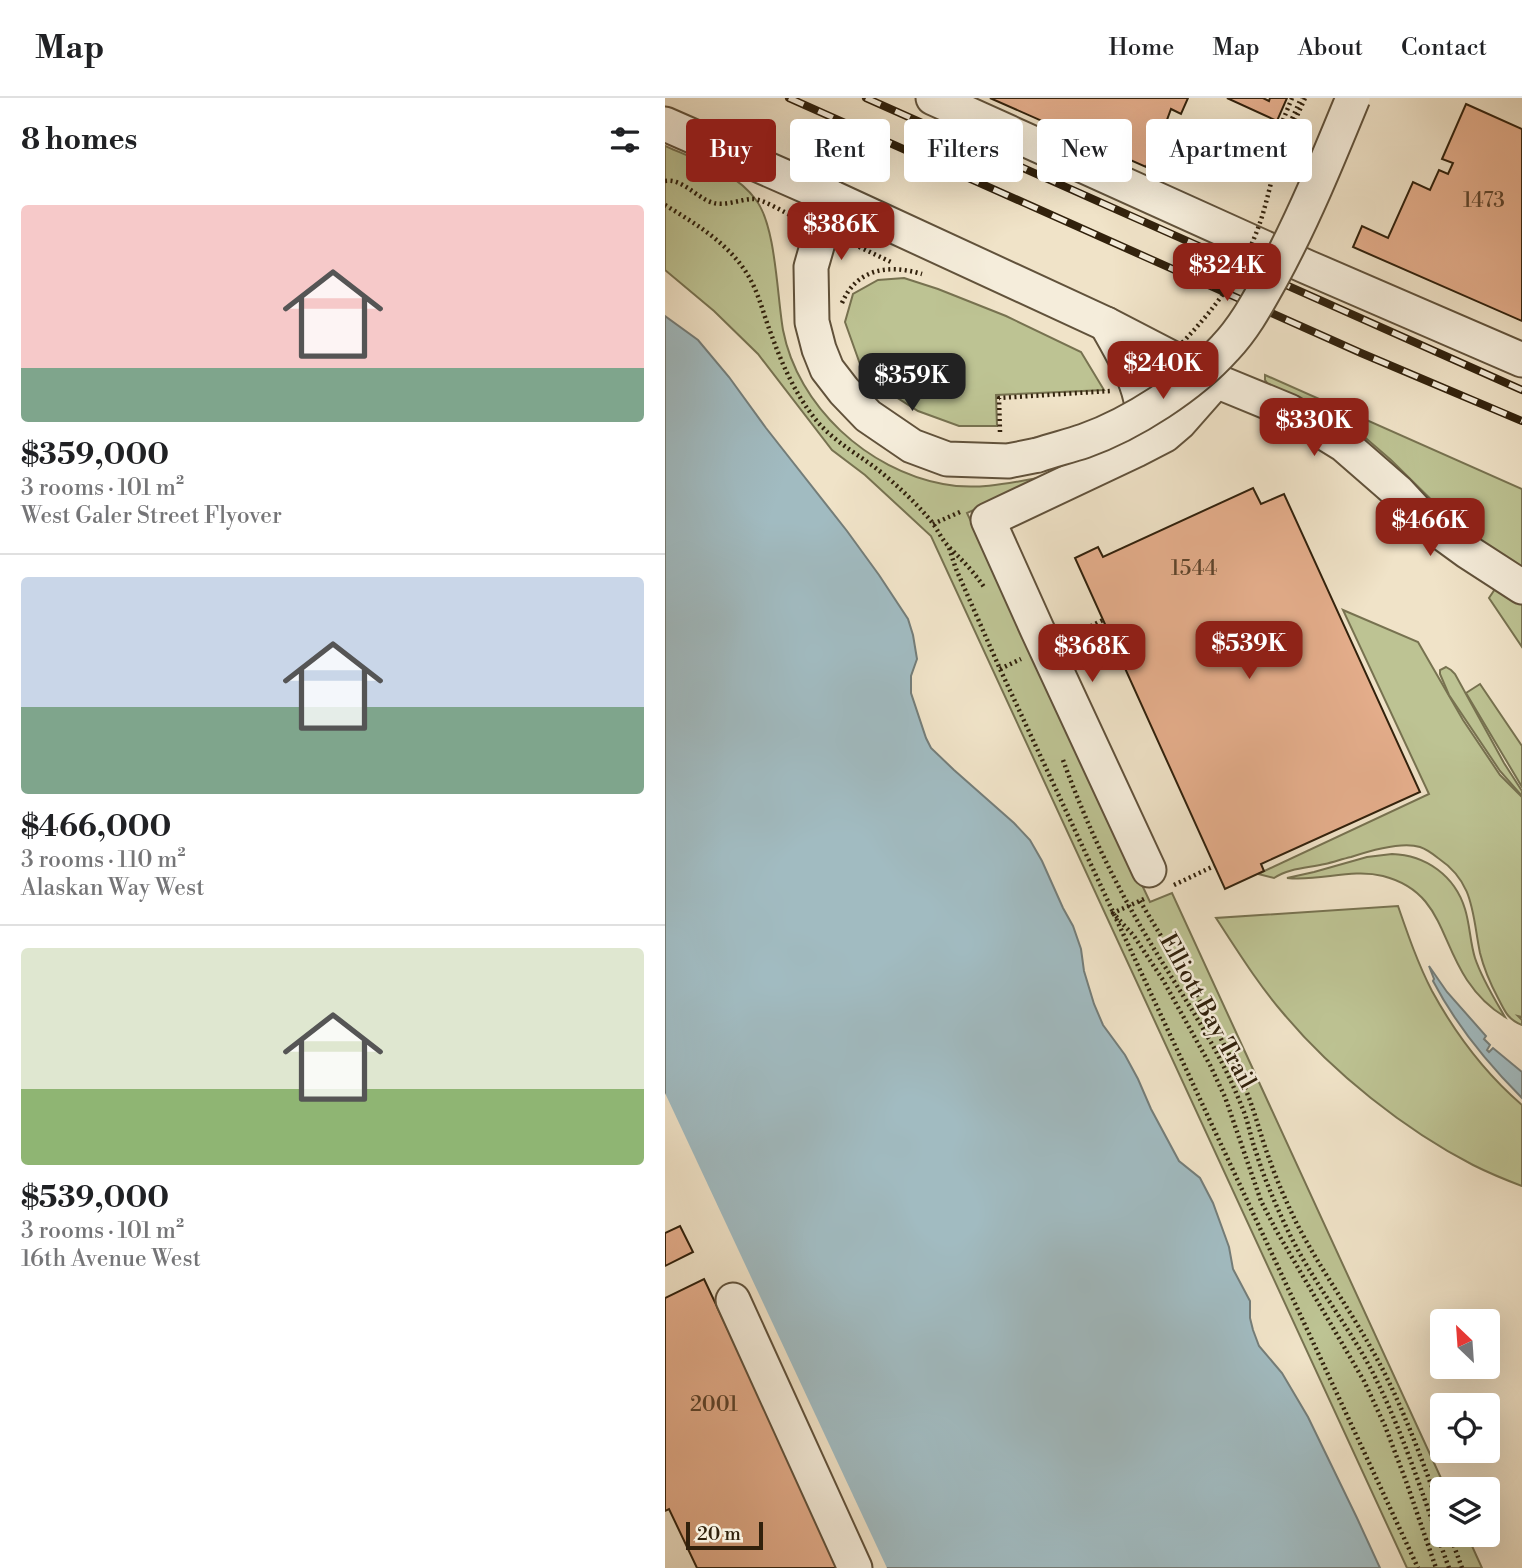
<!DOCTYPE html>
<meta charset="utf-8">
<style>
:root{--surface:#fff;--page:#f6f6f6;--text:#202124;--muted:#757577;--line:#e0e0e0;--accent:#8f2418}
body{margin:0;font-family:"Libre Bodoni",serif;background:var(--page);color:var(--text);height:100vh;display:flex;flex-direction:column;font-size:26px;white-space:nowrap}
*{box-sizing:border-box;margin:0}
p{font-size:23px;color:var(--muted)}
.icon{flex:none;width:38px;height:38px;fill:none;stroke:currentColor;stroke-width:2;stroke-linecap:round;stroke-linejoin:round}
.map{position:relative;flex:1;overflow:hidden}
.side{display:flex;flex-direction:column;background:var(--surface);width:665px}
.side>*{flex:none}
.top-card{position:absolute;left:21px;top:21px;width:665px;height:63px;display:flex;gap:14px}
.needle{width:46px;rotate:335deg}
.tools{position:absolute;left:765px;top:1211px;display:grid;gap:14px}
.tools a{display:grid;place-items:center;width:70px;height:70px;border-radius:7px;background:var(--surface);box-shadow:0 7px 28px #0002;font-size:35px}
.scale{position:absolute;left:21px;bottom:18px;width:77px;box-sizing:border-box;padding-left:7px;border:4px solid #31210c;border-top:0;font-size:19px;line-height:24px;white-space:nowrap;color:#31210c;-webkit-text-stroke:5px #f5eddb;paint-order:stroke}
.price{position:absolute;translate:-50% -60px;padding:0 16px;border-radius:14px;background:var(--accent);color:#fff;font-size:23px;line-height:46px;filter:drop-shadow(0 2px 4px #0008)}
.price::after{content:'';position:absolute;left:50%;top:42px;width:21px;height:16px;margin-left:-10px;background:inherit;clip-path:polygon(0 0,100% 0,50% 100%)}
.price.selected{background:#222;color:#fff}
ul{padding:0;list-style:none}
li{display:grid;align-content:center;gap:14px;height:371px;padding:0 21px}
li+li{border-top:2px solid var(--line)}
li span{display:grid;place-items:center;height:217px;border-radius:7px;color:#555}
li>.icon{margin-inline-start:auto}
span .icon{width:126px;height:126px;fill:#fffc;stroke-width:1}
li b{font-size:30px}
h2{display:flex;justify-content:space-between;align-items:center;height:84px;padding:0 21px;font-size:30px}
.pill{padding:0 24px;border-radius:7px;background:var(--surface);box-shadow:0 7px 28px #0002;font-size:24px;line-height:63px}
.pill.selected{background:var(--accent);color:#fff}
header{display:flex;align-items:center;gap:42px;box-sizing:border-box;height:98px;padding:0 35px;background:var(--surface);border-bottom:2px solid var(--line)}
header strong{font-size:33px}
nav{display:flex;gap:38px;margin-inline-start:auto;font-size:24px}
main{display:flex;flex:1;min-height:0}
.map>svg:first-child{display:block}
.green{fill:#bdc393;stroke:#777250;stroke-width:2}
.water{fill:#a1bbc1;stroke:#747d79;stroke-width:2}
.pier{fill:#f0e3c8}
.building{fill:#e5ae8c;stroke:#31210c;stroke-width:2}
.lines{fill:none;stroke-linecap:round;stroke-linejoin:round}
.minor-casing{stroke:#61523b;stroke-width:37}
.path{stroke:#31210c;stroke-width:4.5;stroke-dasharray:2 3.5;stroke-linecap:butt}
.minor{stroke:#f5eddb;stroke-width:33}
.rail-casing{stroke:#31210c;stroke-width:8}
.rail{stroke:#f5eddb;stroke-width:5;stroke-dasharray:16;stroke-linecap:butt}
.minor-bridge-casing{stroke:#61523b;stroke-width:37;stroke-linecap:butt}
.path-bridge{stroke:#31210c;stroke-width:4.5;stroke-dasharray:2 3.5;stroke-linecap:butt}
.minor-bridge{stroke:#f5eddb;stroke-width:33}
.labels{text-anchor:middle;stroke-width:5;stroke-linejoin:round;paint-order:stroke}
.number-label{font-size:21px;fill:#5e442c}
.street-label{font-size:24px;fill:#31210c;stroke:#f5eddb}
</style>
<header>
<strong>Map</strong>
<nav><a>Home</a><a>Map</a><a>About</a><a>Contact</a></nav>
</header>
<main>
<section class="side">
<h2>8 homes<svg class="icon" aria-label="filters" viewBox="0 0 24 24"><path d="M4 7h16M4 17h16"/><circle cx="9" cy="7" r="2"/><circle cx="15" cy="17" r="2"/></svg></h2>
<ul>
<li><span style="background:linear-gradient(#f6c9c9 75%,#7fa58c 0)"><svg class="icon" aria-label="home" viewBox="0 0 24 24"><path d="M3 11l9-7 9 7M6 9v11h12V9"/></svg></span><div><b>$359,000</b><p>3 rooms · 101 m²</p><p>West Galer Street Flyover</p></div></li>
<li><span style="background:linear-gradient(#c9d6e8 60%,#7fa58c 0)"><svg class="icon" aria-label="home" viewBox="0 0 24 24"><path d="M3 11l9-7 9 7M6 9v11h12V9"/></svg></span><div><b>$466,000</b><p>3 rooms · 110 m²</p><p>Alaskan Way West</p></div></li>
<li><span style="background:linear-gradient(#dfe7d0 65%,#8fb573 0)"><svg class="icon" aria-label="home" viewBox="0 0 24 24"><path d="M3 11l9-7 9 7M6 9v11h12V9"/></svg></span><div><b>$539,000</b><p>3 rooms · 101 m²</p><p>16th Avenue West</p></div></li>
</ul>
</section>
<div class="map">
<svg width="857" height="1470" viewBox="0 0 857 1470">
<rect width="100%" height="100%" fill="#f0e3c8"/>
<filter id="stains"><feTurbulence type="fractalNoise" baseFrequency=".00286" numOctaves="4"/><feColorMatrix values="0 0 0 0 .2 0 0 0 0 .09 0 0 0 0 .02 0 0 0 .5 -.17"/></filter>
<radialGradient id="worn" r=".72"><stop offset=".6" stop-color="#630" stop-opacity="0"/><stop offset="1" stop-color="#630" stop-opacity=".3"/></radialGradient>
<g class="green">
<path d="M0 48C31 62 70 73 91 102 111 128 112 198 118 232 133 309 203 372 278 386 313 393 350 384 384 378L302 415 485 804 507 795 781 1391H777V1437H802L817 1470H742L266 438 200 377 167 352 93 256 49 213 0 172Z"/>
<polygon points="239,180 273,191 341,218 416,254 439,292 331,297 332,328 294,328 253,313 220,292 195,266 180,224 188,196 213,182"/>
<polygon points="600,277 857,391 857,475 794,429 726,362 696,336 649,307 603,286 600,282"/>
<polygon points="830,491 857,505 857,549 824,500"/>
<path d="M678 512 753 544 798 622 835 677 857 699V919L853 918 857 922V927C842 921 840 913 833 900 825 885 819 871 815 855 807 816 810 785 773 760 768 756 761 751 755 749 736 743 704 753 686 759 677 761 669 764 660 766 643 770 624 770 609 780L593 776 764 696Z"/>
<polygon points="781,569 786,572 790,576 839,665 857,693 857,698 835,673 784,597 775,576 775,572"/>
<polygon points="815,586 857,648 857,689 801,595"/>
<path d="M727 756C761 757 790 778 800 811 805 827 805 844 810 860 817 881 829 900 840 919 825 910 812 897 802 882 774 840 776 793 718 778 686 770 654 784 622 780L649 774 702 759Z"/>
<path d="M733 808C743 837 753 866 767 893 790 935 821 976 857 1007V1088C841 1082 824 1075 808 1067 740 1032 667 974 618 915 593 886 572 852 551 820Z"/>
</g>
<g class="water">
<polygon points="0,218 33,242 64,279 101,330 182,433 214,477 243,521 248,537 252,561 246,578 246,595 261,640 266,650 289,672 349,725 365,742 377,763 398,810 408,828 416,851 419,873 429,906 438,927 460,957 473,981 486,1011 514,1063 535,1080 548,1105 564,1149 568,1171 585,1203 585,1220 588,1232 594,1248 617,1275 643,1319 692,1420 715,1470 0,1470"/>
<path d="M764 868 782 894 821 938 819 941 825 947 822 952 824 954 828 950 857 974V1000C821 964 791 927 768 883L769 881Z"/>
</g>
<polygon class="pier" points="0,995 222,1470 0,1470"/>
<g class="building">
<polygon points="325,0 523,0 516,16 506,11 495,41 503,45 498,56 488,52 481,69"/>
<polygon points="562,0 598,0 604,3 605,0 622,0 612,23"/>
<polygon points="801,6 857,31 857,223 688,149 697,128 723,140 748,84 765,92 774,72 783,76 788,65 777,61"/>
<polygon points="588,390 596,406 619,396 755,694 596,766 599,773 560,791 410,460 433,449 438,459"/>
<polygon points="15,1128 28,1154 0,1168 0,1135"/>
<polygon points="39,1181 175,1470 32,1470 4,1411 0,1413 0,1200"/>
</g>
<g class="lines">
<g class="minor-casing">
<g id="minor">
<polyline points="268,0 642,169 857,262"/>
<polyline points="0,26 166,99 441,226 551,283 624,313 679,347 733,394 759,422 803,454 857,489"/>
<polyline points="166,99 146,169 147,224 154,251 162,271 179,293 203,318 247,348 282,361 343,363 373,357"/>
<path d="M441 226C459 258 487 301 475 340"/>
<polyline points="484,772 372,531 323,422 471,352 500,337 514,325 551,283"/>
<polyline points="68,1202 190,1470"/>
</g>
</g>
<g class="path">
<polyline points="627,0 614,32 624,36 640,0"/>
<path d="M0 83C18 80 32 101 49 105 60 108 74 102 86 101 97 100 120 115 131 120"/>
<path d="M0 107C31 126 65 146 84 179 94 196 98 215 105 233 116 264 130 296 151 322 170 345 195 357 217 375 235 390 251 405 266 423 273 432 277 442 284 449 297 462 309 474 319 489"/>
<polyline points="184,144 228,165"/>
<path d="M177 205C192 170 224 166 257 176"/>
<polyline points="335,334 334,300 445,293"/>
<polyline points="268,426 295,414"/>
<polyline points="284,450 291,471 335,571 753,1470"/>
<polyline points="406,538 438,522"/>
<polyline points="335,571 356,561"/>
<path d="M398 662C419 720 445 776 476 829 502 874 531 915 555 961 564 978 572 996 579 1014 584 1027 586 1041 591 1054 600 1083 612 1110 625 1137 649 1185 682 1226 707 1273 739 1336 760 1404 784 1470"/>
<polyline points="509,787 549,768"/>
<polyline points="479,801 448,815 469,838 498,882 545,967 560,999 596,1103 611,1132 699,1283 720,1328 741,1383 771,1470"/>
<path d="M475 803C510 862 548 920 577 983 589 1009 595 1037 605 1063 612 1083 621 1103 630 1122 652 1166 682 1207 706 1250 736 1302 756 1360 777 1416"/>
<polyline points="785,1437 797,1470"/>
</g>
<use href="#minor" class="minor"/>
<g class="rail-casing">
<g id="rail">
<polyline points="124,0 696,255 857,323"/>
<polyline points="201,0 857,292"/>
</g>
</g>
<use href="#rail" class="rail"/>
<g class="minor-bridge-casing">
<path id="minor-bridge" d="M373 357C388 352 404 348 419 343 467 326 526 288 560 250 580 229 593 204 607 179 638 122 663 61 688 0"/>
</g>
<path class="path-bridge" d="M498 264C536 227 570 188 590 138 603 107 607 72 619 40 624 26 631 13 636 0"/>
<use href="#minor-bridge" class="minor-bridge"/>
</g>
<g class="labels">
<g class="number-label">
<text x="819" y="109">1473</text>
<text x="529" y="477">1544</text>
<text x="49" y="1313">2001</text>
</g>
<g class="street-label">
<text transform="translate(543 913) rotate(61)" y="8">Elliott Bay Trail</text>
</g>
</g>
<rect width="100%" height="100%" filter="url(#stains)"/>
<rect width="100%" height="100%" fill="url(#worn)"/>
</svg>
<div class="tools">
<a><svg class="needle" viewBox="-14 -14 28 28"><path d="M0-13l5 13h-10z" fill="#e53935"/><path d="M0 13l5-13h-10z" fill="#757577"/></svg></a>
<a><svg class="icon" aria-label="locate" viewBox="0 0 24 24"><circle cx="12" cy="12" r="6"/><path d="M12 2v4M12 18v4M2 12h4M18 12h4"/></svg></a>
<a><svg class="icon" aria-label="layers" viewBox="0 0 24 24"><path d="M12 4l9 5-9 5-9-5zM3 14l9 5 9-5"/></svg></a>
</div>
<div class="scale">20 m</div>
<b class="price" style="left:176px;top:164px">$386K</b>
<b class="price" style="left:562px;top:205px">$324K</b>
<b class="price" style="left:498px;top:303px">$240K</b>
<b class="price selected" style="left:247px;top:315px">$359K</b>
<b class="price" style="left:649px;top:360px">$330K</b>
<b class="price" style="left:765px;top:460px">$466K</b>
<b class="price" style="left:584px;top:583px">$539K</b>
<b class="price" style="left:427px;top:586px">$368K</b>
<div class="top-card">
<a class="pill selected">Buy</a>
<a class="pill">Rent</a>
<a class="pill">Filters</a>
<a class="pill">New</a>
<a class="pill">Apartment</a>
</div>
</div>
</main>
